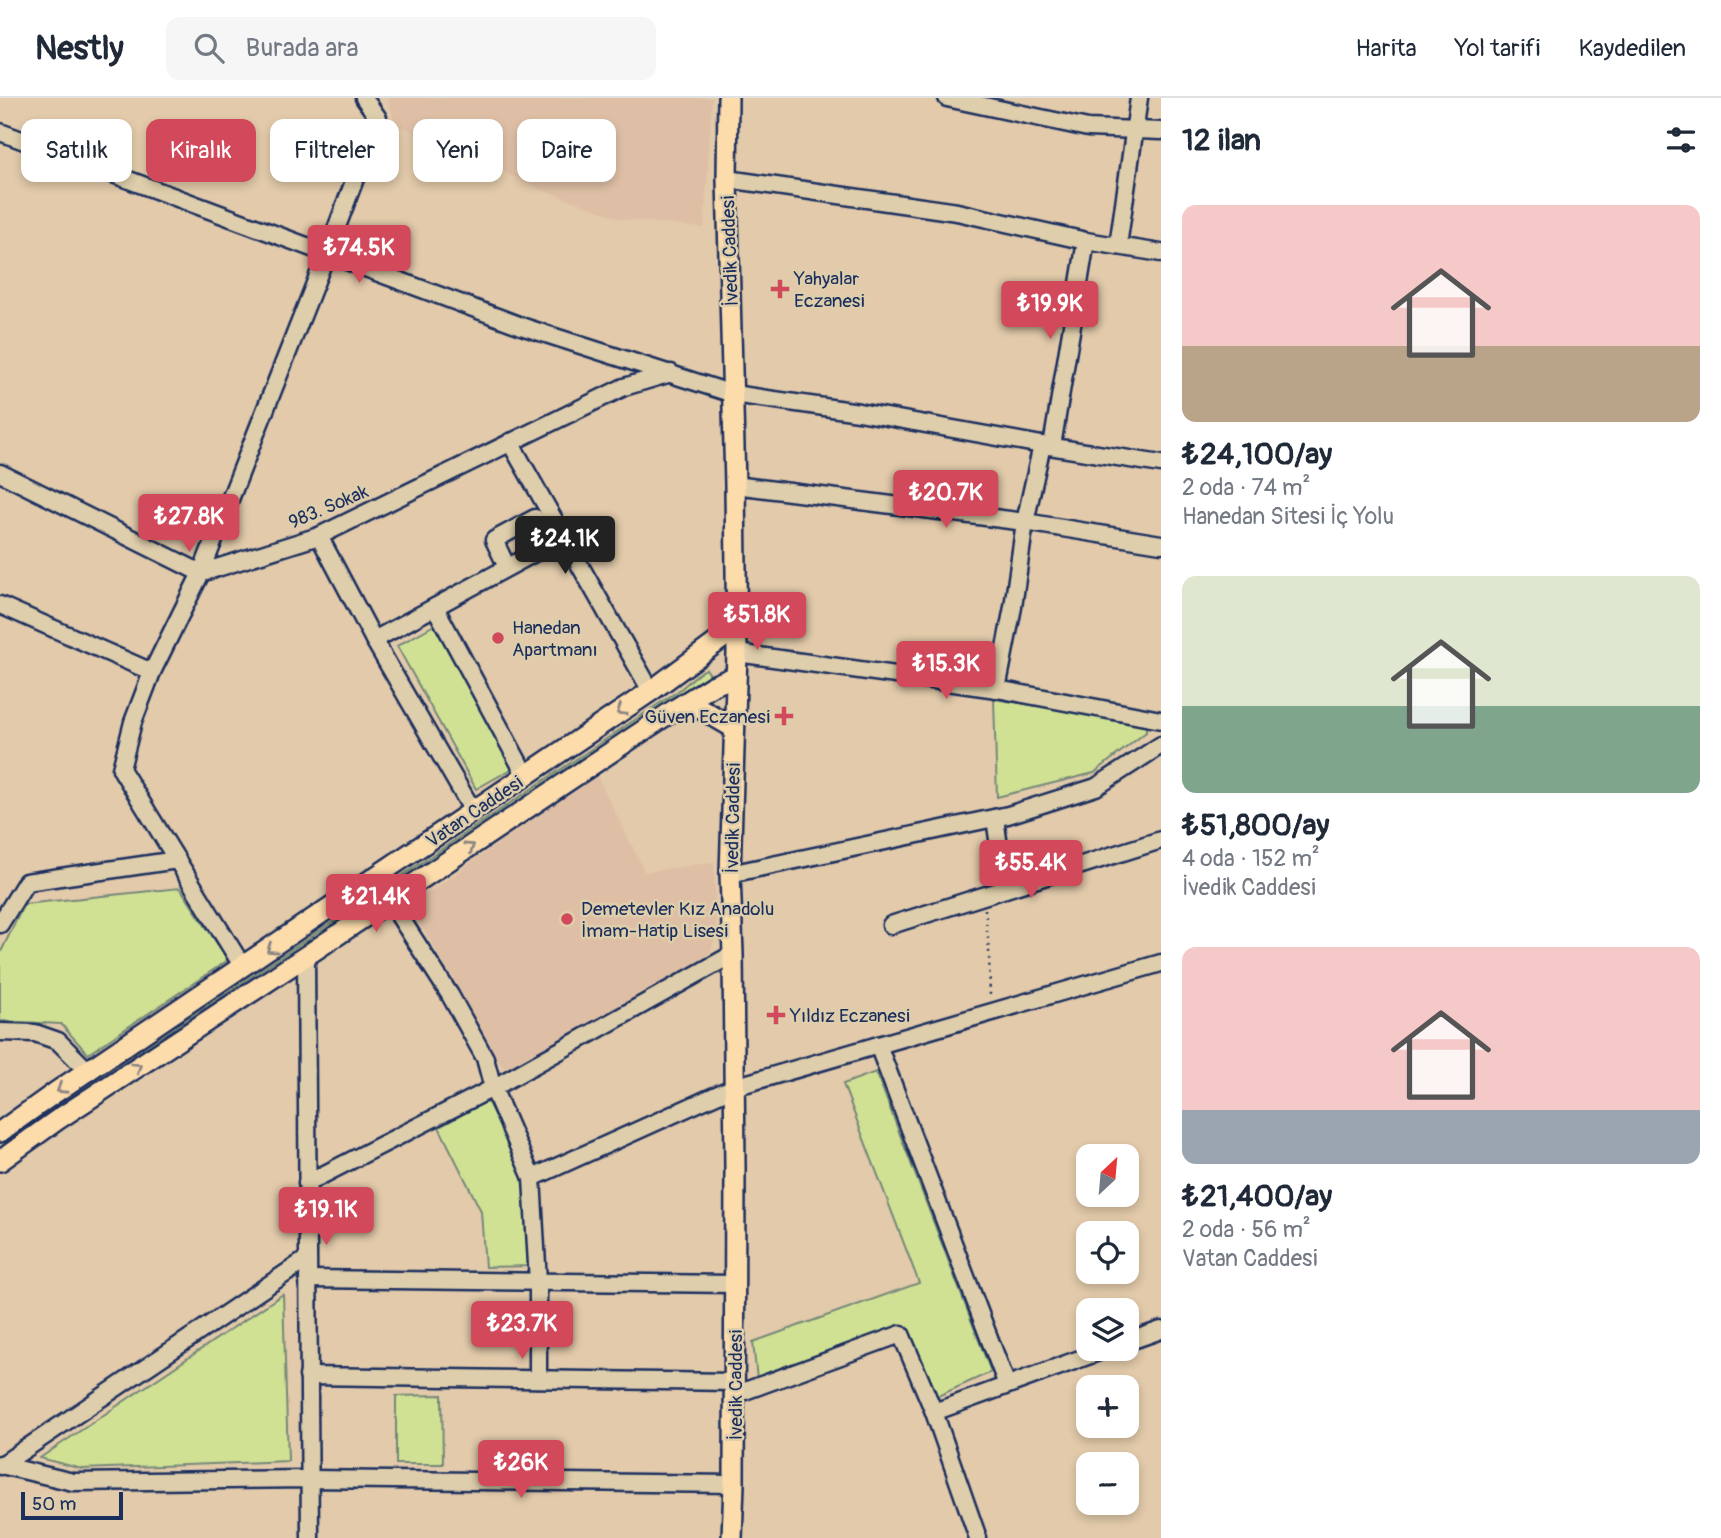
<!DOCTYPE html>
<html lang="tr">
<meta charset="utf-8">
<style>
:root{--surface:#fff;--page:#f6f6f7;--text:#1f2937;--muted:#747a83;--line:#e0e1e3;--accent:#d1495b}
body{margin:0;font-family:Pangolin,sans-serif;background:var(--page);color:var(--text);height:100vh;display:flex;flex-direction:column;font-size:26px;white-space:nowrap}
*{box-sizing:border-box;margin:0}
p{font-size:23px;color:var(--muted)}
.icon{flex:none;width:38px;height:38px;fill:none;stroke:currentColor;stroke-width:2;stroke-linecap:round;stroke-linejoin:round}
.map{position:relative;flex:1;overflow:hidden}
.drawer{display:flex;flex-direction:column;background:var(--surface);width:560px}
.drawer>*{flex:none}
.banner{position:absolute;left:21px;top:21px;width:665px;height:63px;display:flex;gap:14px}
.needle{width:46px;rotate:26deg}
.controls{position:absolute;left:1076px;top:1046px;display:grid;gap:14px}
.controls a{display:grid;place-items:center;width:63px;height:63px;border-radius:14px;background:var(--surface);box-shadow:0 4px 10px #0003;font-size:35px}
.scale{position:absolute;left:21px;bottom:18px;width:102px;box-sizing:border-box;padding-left:7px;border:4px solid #1b2f5e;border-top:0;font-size:19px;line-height:24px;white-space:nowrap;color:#1b2f5e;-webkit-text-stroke:5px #dfceab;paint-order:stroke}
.price{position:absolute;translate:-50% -60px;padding:0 16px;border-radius:7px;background:var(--accent);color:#fff;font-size:23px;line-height:46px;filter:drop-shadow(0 2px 4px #0008)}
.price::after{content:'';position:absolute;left:50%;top:42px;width:21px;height:16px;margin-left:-10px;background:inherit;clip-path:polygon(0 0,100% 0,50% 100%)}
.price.selected{background:#222;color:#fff}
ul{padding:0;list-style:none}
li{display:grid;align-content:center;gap:14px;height:371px;padding:0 21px}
li span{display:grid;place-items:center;height:217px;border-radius:14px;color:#555}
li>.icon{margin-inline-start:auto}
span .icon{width:126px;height:126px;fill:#fffc;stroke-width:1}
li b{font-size:30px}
h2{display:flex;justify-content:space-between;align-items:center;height:84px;padding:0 21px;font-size:30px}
.tag{padding:0 24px;border-radius:14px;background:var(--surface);box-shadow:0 4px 10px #0003;font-size:24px;line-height:63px}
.tag.selected{background:var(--accent);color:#fff}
header{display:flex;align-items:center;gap:42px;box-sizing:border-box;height:98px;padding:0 35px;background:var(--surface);border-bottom:2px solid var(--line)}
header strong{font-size:33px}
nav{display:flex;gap:38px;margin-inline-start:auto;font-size:24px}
.search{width:490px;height:63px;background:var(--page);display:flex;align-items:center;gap:18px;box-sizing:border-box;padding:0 24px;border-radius:14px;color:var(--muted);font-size:26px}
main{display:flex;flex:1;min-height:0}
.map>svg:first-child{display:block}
.built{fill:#debfa5}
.green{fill:#d1e194;stroke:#768879;stroke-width:2}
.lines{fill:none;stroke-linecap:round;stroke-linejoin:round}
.minor-casing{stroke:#1b2f5e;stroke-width:21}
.major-casing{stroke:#1b2f5e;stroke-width:24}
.path{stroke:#1b2f5e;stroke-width:2.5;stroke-dasharray:2 5;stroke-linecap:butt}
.minor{stroke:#dfceab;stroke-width:16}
.major{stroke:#fddcac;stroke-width:19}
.oneway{stroke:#8c8685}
.poi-dot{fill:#d1495b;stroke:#dfceab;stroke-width:2.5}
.labels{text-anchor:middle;stroke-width:5;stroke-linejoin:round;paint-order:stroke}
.street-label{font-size:19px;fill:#1b2f5e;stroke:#dfceab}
.poi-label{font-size:19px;fill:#1b2f5e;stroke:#dfceab;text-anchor:start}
</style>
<header>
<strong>Nestly</strong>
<div class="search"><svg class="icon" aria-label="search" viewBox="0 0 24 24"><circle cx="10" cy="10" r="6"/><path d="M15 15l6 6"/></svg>Burada ara</div>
<nav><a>Harita</a><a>Yol tarifi</a><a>Kaydedilen</a></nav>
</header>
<main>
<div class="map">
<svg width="1161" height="1440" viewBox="0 0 1161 1440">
<rect width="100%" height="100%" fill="#e2caaa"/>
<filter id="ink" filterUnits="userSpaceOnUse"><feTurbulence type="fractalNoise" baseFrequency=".0143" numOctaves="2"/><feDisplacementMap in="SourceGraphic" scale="14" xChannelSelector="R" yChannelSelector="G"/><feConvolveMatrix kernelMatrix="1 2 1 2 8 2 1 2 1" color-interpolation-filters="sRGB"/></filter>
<g filter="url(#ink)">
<g class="built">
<polygon points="388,0 712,0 704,130 622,121 543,92 395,26"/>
<polygon points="596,676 645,774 714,764 716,835 710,856 505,973 410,808"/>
</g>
<g class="green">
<polygon points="436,526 515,669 476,691 397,548"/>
<path d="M706 571 709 575 707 581 0 1054V1050L83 991 678 593C686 587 697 575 706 571Z"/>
<polygon points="994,601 1146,625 1146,634 1094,675 997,699"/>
<polygon points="180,790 228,862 88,956 61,926 0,923 0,856 24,806"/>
<polygon points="876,974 991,1274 936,1299 902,1228 757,1281 753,1244 919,1185 843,986"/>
<polygon points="487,1003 522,1072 528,1095 530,1168 485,1169 481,1113 439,1029"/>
<polygon points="283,1196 288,1363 82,1371 40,1360"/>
<polygon points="442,1297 443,1366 396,1366 396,1298"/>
</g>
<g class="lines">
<g class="minor-casing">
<g id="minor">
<polyline points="947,0 1088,30 1161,33"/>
<polyline points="0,34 524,229 733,296 859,314 1042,347 1161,366"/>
<polyline points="727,81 957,114 1086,143 1161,155"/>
<polyline points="1118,148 1139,0"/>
<polyline points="510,344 651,593"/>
<polyline points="1052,348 1086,143"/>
<polyline points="0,375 201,475 319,438 624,289 671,275"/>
<polyline points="735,387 1025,424 1161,446"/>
<polyline points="319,438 374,542 473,713"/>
<polyline points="0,507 152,574"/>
<polyline points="435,509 526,678"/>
<polyline points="374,542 551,446 535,420 494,442 507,469"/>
<polyline points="737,555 997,591 1161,622"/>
<polyline points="997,591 1013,509 1025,424 1042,347"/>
<polyline points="995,720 1005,791"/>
<polyline points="730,776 1008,717 1096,689 1161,647"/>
<polyline points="389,802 450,897 485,960 493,990 532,1080 538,1184 538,1281"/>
<polyline points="0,826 26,784 177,762"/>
<polyline points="891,827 1161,742"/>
<polyline points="306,858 310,1440"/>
<polyline points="243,869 121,671 133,624 152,574 201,475 327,155 378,20 364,0"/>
<polyline points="0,934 35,935 58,943 89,974"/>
<polyline points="878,947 1007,1287"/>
<polyline points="532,1080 734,989 1161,865"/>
<polyline points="307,1085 493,990 733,856"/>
<polyline points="308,1181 735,1186"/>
<polyline points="1127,1244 1161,1232"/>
<polyline points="308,1278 734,1284"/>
<polyline points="734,1297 901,1236 934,1314 978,1440"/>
<polyline points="934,1314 1107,1251"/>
<polyline points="0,1366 1,1367 73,1384 309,1381 734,1386"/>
<polyline points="0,1368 307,1161"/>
</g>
</g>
<g class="major-casing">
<g id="major">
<polyline points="728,0 727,81 735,387 737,555 730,776 733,856 735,1069 734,1386 732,1440"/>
<polyline points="685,605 703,612 734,630"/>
<polyline points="0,1034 56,994 651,593 736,530"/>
<polyline points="0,1063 57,1022 306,858 677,610 712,588 736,578"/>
</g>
</g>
<polyline class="path" points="985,811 989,853 990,899"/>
<use href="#minor" class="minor"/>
<use href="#major" class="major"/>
</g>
<defs><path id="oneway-chevron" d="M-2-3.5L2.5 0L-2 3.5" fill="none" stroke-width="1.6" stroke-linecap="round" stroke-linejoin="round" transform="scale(1.75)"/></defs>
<g class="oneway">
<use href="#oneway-chevron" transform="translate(621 613) rotate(146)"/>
<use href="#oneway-chevron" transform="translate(470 749) rotate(-34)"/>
<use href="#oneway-chevron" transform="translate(271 851) rotate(146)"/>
<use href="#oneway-chevron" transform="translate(137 969) rotate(-34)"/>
<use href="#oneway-chevron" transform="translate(61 991) rotate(147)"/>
</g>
</g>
<g class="poi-dot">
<path d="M776.5 180.5h7v7h7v7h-7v7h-7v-7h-7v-7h7z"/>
<circle cx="498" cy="540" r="7"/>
<path d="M780.5 607.5h7v7h7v7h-7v7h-7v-7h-7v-7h7z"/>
<circle cx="567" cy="821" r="7"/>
<path d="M772.5 906.5h7v7h7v7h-7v7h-7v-7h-7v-7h7z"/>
</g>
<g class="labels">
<g class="street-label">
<text transform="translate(729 153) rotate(-92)" y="7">İvedik Caddesi</text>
<text transform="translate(328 408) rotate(-23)" y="7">983. Sokak</text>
<text transform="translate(474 713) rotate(-34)" y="7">Vatan Caddesi</text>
<text transform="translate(732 720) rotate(-89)" y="7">İvedik Caddesi</text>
<text transform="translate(735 1287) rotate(-90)" y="7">İvedik Caddesi</text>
</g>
<g class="poi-label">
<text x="794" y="187">Yahyalar<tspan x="794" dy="22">Eczanesi</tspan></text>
<text x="512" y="536">Hanedan<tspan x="512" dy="22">Apartmanı</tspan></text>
<text x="770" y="625" text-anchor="end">Güven Eczanesi</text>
<text x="581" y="817">Demetevler Kız Anadolu<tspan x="581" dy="22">İmam-Hatip Lisesi</tspan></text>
<text x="790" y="924">Yıldız Eczanesi</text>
</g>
</g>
</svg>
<div class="controls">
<a><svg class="needle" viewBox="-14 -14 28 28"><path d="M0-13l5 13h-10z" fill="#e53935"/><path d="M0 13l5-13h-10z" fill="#747a83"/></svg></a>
<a><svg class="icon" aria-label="locate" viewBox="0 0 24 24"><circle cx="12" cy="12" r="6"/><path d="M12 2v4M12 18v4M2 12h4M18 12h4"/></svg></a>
<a><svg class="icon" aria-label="layers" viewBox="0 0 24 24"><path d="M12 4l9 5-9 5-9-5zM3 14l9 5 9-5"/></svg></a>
<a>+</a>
<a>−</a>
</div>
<div class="scale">50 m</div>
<b class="price" style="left:359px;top:187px">₺74.5K</b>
<b class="price" style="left:1050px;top:243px">₺19.9K</b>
<b class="price" style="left:946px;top:432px">₺20.7K</b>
<b class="price" style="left:189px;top:456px">₺27.8K</b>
<b class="price selected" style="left:565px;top:478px">₺24.1K</b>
<b class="price" style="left:757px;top:554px">₺51.8K</b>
<b class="price" style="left:946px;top:603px">₺15.3K</b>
<b class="price" style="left:1031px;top:802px">₺55.4K</b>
<b class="price" style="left:376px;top:836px">₺21.4K</b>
<b class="price" style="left:326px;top:1149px">₺19.1K</b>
<b class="price" style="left:522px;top:1263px">₺23.7K</b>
<b class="price" style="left:521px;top:1402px">₺26K</b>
<div class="banner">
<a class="tag">Satılık</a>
<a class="tag selected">Kiralık</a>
<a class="tag">Filtreler</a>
<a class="tag">Yeni</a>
<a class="tag">Daire</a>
</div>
</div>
<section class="drawer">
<h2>12 ilan<svg class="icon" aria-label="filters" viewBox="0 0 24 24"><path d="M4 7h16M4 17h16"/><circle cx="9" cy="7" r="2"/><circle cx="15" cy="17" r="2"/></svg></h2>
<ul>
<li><span style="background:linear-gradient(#f6c9c9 65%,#b9a48a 0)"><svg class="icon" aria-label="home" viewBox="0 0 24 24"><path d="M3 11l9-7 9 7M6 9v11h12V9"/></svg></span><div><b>₺24,100/ay</b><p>2 oda · 74 m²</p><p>Hanedan Sitesi İç Yolu</p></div></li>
<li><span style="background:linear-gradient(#dfe7d0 60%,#7fa58c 0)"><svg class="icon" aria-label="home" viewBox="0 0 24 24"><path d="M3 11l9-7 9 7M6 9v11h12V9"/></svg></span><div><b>₺51,800/ay</b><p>4 oda · 152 m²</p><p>İvedik Caddesi</p></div></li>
<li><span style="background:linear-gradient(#f6c9c9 75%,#9aa5b1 0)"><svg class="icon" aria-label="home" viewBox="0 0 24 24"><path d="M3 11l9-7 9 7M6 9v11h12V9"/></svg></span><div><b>₺21,400/ay</b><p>2 oda · 56 m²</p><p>Vatan Caddesi</p></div></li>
</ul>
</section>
</main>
